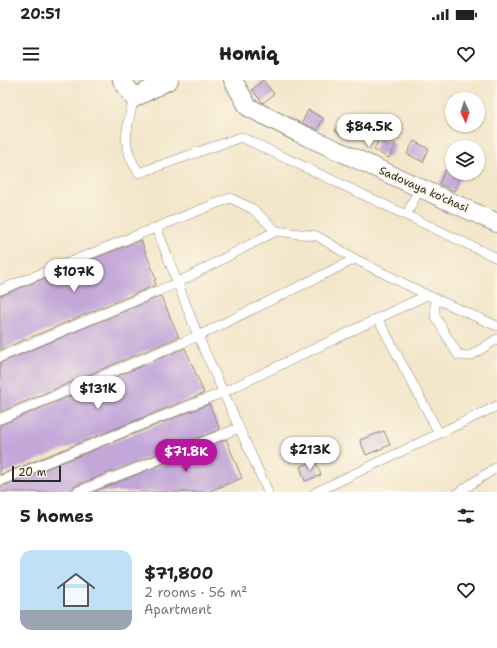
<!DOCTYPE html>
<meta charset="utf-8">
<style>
:root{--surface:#fff;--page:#f2f2f2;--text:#222;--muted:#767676;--accent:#b5179e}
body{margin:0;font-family:"Shantell Sans",sans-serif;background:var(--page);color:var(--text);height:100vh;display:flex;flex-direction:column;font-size:15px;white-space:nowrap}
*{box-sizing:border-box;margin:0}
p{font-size:13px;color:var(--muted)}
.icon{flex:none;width:22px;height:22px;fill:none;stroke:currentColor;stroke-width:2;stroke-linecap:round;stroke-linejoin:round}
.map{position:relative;height:412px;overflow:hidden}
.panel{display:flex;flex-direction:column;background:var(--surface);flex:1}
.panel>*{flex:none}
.needle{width:26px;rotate:176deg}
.tools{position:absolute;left:445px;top:12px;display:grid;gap:8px}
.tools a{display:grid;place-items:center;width:40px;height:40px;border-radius:50%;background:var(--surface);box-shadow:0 1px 3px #0004;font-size:20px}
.scale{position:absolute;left:12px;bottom:10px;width:49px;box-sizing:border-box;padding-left:4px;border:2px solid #2b2b2b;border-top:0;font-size:11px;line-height:14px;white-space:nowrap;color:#2b2b2b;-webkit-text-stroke:3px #fcf5e5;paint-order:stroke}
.price{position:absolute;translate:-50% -34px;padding:0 9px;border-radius:14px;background:#fff;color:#222;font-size:13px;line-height:26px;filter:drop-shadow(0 1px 2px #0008)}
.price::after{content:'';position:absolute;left:50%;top:24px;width:12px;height:9px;margin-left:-6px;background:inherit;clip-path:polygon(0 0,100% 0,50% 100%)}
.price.current{background:var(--accent);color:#fff}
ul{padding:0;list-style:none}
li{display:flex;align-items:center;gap:12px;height:100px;padding:0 20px}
li span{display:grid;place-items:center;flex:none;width:112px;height:80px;border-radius:12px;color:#555}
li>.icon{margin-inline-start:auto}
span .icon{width:48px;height:48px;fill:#fffc;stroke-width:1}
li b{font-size:17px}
h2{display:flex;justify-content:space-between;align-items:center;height:48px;padding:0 20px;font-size:17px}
.status{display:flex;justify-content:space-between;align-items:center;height:28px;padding:0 20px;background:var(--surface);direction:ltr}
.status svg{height:11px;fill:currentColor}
header{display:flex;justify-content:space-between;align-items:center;height:52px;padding:0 20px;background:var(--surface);font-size:18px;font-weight:800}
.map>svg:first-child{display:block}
.building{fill:#c3a7d9}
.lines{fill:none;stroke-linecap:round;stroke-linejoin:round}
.service-casing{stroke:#8f887a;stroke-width:10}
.minor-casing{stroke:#8f887a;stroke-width:20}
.service{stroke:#fff;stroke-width:9}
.minor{stroke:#fff;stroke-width:18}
.labels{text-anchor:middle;stroke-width:3;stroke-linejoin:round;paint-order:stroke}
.street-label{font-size:11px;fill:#2b2b2b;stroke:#fcf5e5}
</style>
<div class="status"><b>20:51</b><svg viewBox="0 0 49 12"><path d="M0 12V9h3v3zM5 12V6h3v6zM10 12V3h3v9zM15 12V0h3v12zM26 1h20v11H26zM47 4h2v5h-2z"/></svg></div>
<header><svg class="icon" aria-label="menu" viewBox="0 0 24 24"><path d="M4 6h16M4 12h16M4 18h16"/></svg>Homiq<svg class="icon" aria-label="heart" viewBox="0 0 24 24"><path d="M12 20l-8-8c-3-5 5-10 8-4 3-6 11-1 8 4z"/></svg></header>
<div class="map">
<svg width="497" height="412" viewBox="0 0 497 412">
<rect width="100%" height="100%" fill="#fcf5e5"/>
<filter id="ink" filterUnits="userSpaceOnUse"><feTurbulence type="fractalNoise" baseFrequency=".025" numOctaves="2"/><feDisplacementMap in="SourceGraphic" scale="8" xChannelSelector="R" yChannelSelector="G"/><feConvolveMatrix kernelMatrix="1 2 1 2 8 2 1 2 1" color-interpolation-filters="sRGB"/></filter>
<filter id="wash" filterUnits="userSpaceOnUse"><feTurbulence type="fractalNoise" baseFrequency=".012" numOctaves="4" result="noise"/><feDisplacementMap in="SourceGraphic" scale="16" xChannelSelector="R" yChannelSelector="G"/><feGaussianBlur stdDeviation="0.9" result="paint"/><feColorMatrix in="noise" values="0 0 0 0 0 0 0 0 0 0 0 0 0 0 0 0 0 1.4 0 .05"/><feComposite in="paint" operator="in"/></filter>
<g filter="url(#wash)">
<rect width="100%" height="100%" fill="#f3e6ca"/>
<g id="blocks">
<g class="building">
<polygon points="263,0 274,14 263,23 252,10"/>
<polygon points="308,30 323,38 318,50 302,43"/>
<polygon points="341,38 357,46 350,59 335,51"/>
<polygon points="380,57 396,65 389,78 374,70"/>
<polygon points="414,61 429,69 423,82 407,74"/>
<polygon points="445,90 461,98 454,111 439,104"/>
<polygon points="141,160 156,199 154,200 156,205 0,270 0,216"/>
<polygon points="161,216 179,257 0,332 0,283"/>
<polygon points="185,268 204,313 0,395 0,345"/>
<polygon points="209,324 220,349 75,406 71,412 0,412 0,407"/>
<polygon points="384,351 390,365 366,375 360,360"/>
<polygon points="226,359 242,398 215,409 208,412 93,412"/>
<polygon points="315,380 321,395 305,401 300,387"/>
</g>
</g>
</g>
<g filter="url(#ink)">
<use href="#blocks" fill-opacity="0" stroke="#8f887a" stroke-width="1"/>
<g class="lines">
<g class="service-casing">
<g id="service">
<path d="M134 18C127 49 119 64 139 93L241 57 497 178"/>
<polyline points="407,134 420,107"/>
<polyline points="157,149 198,256 268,412"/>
<polyline points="0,210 230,118 253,129 276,151 317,156 355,179 427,215 497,246"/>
<polyline points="435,219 435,236 458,275 470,276 497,259"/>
<polyline points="378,239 439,353"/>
<polyline points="0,277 177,203 276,151"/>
<polyline points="0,339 198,256 355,179"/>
<polyline points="0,401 224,312 427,215"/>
<polyline points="77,412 239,348"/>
<polyline points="316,412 497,326"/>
<polyline points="459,412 497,387"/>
</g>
</g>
<g class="minor-casing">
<g id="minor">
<polyline points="122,0 134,18 169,0"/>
<polyline points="233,0 248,27 297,52 497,143"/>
</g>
</g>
<use href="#service" class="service"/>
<use href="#minor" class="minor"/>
</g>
</g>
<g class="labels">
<g class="street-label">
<text transform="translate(424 109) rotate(24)" y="4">Sadovaya ko'chasi</text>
</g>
</g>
</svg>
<div class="tools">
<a><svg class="needle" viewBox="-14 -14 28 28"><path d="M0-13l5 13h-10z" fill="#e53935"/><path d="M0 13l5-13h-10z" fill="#767676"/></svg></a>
<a><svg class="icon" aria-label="layers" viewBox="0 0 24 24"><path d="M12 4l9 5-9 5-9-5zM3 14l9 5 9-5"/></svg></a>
</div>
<div class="scale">20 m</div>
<b class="price" style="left:369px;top:68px">$84.5K</b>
<b class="price" style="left:74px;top:213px">$107K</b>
<b class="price" style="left:98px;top:330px">$131K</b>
<b class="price" style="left:310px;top:391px">$213K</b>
<b class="price current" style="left:186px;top:393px">$71.8K</b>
</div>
<section class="panel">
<h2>5 homes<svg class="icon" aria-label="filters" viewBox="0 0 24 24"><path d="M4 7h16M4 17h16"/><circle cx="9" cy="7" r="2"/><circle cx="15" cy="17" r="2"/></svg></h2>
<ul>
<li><span style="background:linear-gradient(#bfe0f5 75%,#9aa5b1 0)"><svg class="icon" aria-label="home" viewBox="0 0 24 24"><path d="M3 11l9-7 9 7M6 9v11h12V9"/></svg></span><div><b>$71,800</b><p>2 rooms · 56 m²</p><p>Apartment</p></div><svg class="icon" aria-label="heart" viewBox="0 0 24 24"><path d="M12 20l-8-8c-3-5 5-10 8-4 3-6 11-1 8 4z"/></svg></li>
</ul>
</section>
